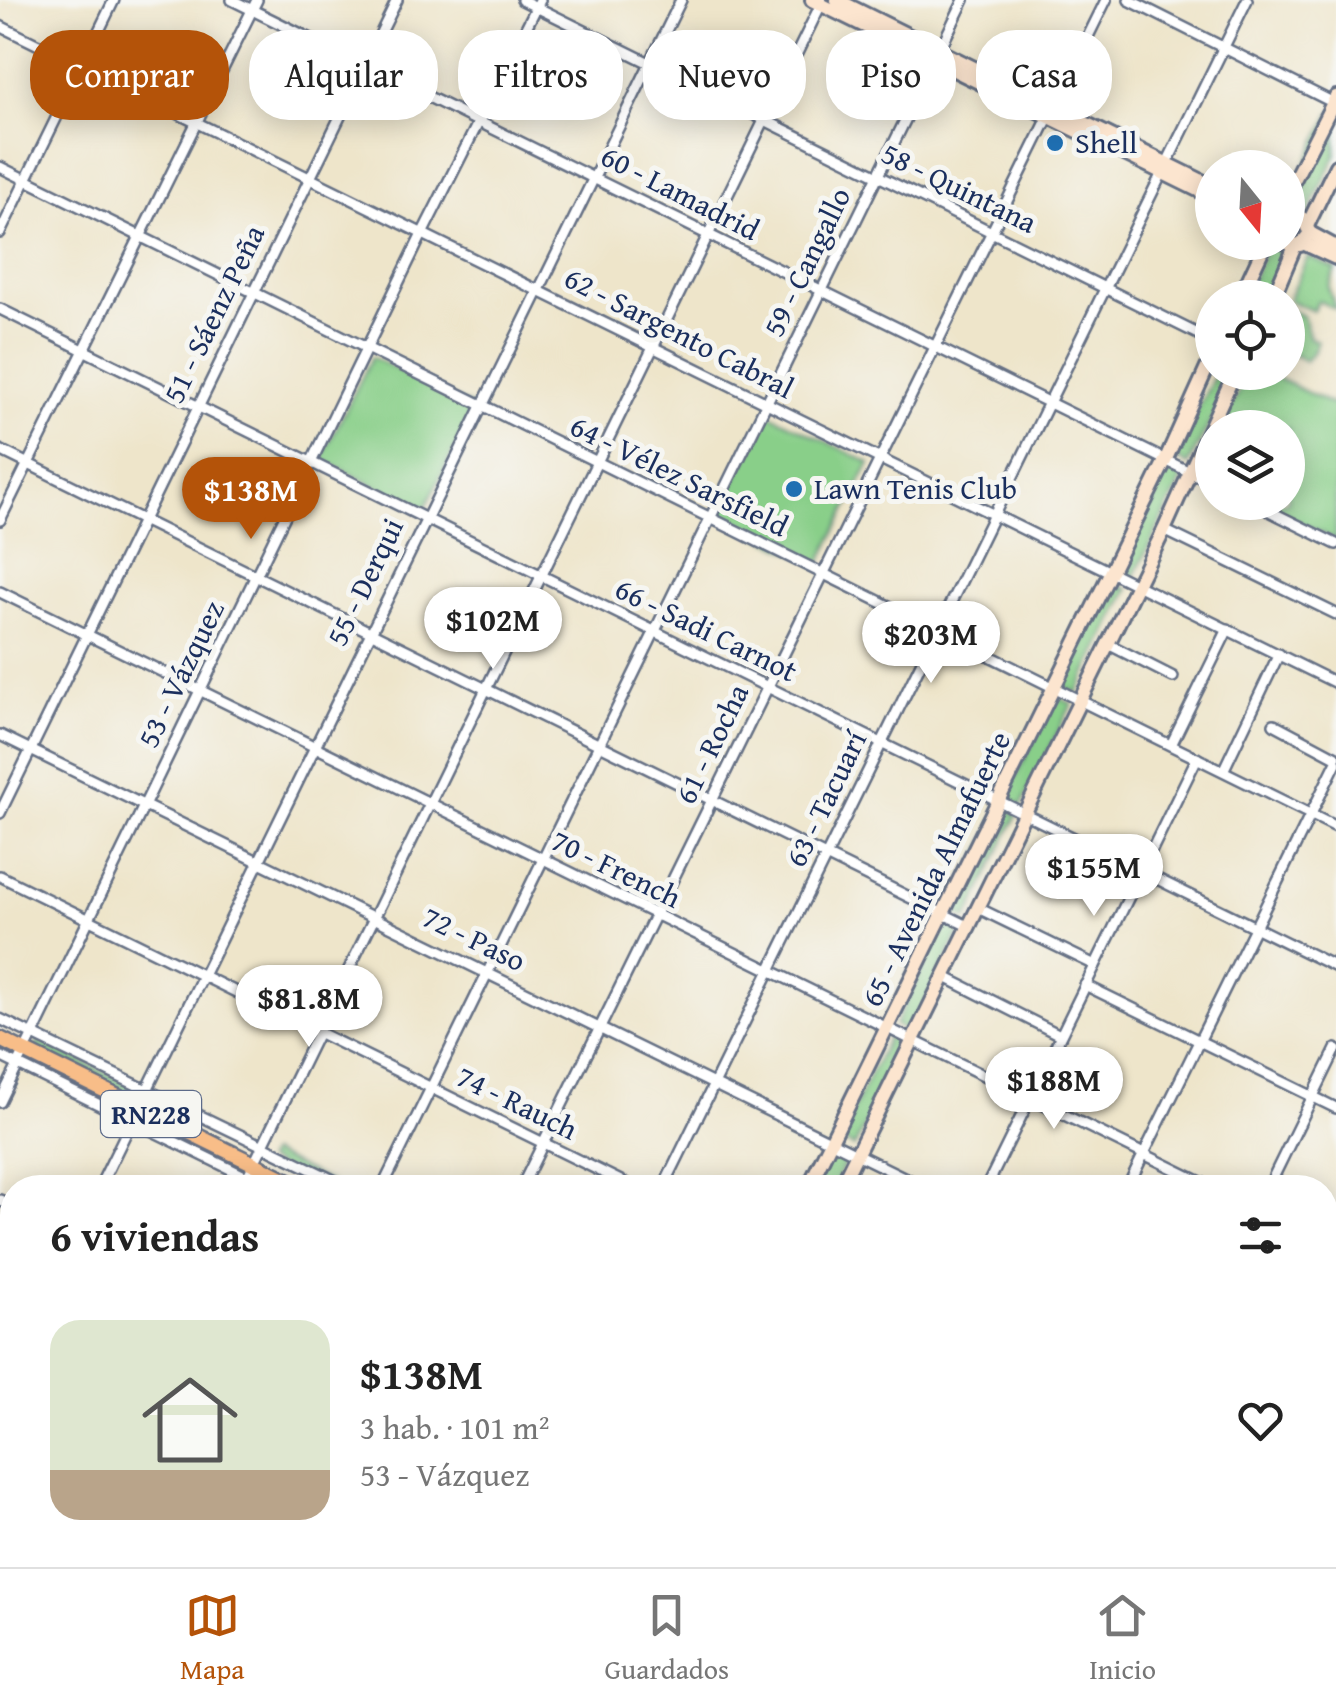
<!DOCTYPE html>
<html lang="es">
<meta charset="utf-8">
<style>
:root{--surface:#fff;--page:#f6f6f6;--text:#222;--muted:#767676;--line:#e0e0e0;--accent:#b45309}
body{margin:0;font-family:"Gentium Book Plus",serif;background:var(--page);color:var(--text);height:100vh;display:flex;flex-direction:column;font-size:38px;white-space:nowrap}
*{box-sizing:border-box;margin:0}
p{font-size:32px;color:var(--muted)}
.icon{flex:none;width:55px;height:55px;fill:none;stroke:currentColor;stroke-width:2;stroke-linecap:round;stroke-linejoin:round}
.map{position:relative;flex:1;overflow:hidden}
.side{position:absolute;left:0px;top:1175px;width:1338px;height:392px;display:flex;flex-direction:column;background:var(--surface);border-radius:40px 40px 0 0;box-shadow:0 5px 25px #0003}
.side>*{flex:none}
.banner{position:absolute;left:30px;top:30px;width:1278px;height:90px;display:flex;gap:20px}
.needle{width:65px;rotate:162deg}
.buttons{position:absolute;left:1195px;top:150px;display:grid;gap:20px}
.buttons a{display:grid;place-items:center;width:110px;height:110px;border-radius:50%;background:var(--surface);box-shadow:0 5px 25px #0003;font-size:50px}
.price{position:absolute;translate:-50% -85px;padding:0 22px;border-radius:35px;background:#fff;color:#222;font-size:32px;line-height:65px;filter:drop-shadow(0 2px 5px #0008)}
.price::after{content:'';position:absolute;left:50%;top:60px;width:30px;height:22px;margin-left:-15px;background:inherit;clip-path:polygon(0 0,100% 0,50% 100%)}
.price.selected{background:var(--accent);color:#fff}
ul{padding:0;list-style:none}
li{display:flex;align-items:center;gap:30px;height:250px;padding:0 50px}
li+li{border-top:2px solid var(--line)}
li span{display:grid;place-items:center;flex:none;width:280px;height:200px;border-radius:30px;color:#555}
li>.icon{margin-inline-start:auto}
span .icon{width:120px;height:120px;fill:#fffc;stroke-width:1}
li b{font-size:42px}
h2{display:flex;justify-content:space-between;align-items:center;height:120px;padding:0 50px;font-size:42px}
.chip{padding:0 35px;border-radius:40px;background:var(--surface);box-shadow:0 5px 25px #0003;font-size:35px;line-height:90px}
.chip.selected{background:var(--accent);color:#fff}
.tab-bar{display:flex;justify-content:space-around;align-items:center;height:140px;border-top:2px solid var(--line);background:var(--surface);font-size:28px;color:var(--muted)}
.tab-bar a{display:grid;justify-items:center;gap:5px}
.tab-bar .selected{color:var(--accent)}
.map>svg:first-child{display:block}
.green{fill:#89cf89;stroke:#527f74;stroke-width:2.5}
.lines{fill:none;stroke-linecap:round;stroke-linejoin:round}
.minor-casing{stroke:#656f84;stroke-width:14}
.secondary-casing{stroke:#656f84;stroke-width:18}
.trunk-casing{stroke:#656f84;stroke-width:19}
.minor{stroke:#fff;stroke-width:9}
.secondary{stroke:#fce5cf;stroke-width:12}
.trunk{stroke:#f8bd88;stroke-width:14}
.poi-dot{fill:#1f6fb2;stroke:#f6f6f2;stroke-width:4}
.labels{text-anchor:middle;stroke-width:10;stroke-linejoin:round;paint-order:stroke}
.shield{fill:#f6f6f2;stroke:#5d6b8a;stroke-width:2.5}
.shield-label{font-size:28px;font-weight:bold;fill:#1b2f5e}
.poi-label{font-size:30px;fill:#1b2f5e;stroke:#f6f6f2;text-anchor:start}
.street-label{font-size:30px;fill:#1b2f5e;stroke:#f6f6f2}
</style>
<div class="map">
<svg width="1336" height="1567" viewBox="0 0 1336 1567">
<rect width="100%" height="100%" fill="#f6f6f2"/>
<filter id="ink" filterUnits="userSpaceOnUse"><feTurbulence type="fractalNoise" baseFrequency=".01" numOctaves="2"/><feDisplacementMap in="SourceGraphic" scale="20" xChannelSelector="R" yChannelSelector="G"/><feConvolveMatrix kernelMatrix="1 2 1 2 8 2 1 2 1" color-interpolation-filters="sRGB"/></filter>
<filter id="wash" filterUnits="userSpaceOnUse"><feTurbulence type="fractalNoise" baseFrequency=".0048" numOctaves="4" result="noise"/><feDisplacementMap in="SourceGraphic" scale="40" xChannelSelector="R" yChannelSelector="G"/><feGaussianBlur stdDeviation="2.25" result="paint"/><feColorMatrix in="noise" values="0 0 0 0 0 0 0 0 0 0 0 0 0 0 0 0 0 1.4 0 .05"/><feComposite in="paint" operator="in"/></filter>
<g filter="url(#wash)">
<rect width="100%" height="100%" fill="#eee5ca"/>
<g class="green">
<polygon points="1331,113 1336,115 1336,155 1307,216 1290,212 1297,181"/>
<polygon points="1268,245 1284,252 1268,297 1243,298"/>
<polygon points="1308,256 1336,269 1328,287 1336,309 1318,301 1313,311 1288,300"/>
<polygon points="1288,309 1303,316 1310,338 1317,341 1314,351 1305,361 1288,352"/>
<polygon points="372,357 475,408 424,510 321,459"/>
<polygon points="1216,373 1236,373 1188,465 1173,456"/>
<polygon points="1249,373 1266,373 1336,406 1336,540 1261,503 1288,502 1288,428 1220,428"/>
<polygon points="768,413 870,463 819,565 717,516"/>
<polygon points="1168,468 1184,475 1133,579 1118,572"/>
<polygon points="1112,582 1128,589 1077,693 1062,686"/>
<polygon points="1056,696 1072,704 1021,806 1005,798"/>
<polygon points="1002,807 1017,815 967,919 951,911"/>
<polygon points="946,922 961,929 911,1033 895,1025"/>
<polygon points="889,1035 905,1043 854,1147 839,1139"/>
<polygon points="38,1041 136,1087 133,1095 35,1048"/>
<polygon points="832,1149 848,1157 833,1187 814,1188"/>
<polygon points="270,1153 342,1187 322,1187 266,1160"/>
<polygon points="1325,1393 1336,1399 1336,1567 1134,1567 1110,1555 1325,1555"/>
</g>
</g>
<g filter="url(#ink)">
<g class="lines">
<g class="minor-casing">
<g id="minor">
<polyline points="232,0 1212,483"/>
<polyline points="522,0 1212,341"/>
<polyline points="1129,0 1336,104"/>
<polyline points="0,26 1336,683"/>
<polyline points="0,167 1336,827"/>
<polyline points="0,233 114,0"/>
<polyline points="0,309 1336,967"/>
<polyline points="0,450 970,927"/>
<polyline points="1251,502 1336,544"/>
<polyline points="0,520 257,0"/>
<polyline points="1164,530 1336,614"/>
<polyline points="0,592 1213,1188"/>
<polyline points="1108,644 1173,677"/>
<polyline points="1274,724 1336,757"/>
<polyline points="0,735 926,1188"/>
<polyline points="1171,745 1228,629"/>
<polyline points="1224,769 1279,654"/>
<polyline points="0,813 397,0"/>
<polyline points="0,876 635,1188"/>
<polyline points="980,909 1093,964"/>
<polyline points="945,977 1060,1035"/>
<polyline points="1085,985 1336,1108"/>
<polyline points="0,1019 350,1188"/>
<polyline points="0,1056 269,1188"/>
<polyline points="0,1102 423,232 540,0"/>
<polyline points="99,1188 681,0"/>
<polyline points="242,1188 822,2"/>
<polyline points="382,1188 964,0"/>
<polyline points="521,1188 1106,0"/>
<polyline points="663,1188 1247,0"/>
<polyline points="986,1188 1197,758"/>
<polyline points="1127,1188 1336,763"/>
<polyline points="1268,1188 1336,1049"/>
<polyline points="0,1200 12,1206"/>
<polyline points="1325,1244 1336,1249"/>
<polyline points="0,1341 12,1347"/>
<polyline points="1325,1358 1336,1335"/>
<polyline points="1325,1383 1336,1388"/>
<polyline points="0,1386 12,1361"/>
<polyline points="0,1483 12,1489"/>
<polyline points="148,1555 173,1567"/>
<polyline points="289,1555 312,1567"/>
<polyline points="439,1555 464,1567"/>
<polyline points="725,1555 749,1567"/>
<polyline points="1010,1555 1034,1567"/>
<polyline points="1092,1555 1117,1567"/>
<polyline points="54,1567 60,1555"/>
<polyline points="195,1567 202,1555"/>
<polyline points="336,1567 341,1555"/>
<polyline points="477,1567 483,1555"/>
<polyline points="798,1567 804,1555"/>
<polyline points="939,1567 945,1555"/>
</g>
</g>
<g class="secondary-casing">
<g id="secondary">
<polyline points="812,0 1212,197"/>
<polyline points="837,0 1212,186"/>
<polyline points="1288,210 1293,182 1336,97"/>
<polyline points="1307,226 1336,166"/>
<polyline points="1310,233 1336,247"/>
<polyline points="1282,242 1300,245 1310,233 1302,218 1288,212"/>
<polyline points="1303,243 1336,258"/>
<polyline points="1240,298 1266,242"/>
<polyline points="1273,298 1295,246"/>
<polyline points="808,1188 1165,461 1212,357"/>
<polyline points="840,1188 1164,530 1235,372"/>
<polyline points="620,1567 626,1555"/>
<polyline points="655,1567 661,1555"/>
</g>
</g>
<g class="trunk-casing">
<g id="trunk">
<polyline points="0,1039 303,1188"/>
<polyline points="1049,1555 1073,1567"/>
</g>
</g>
<use href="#minor" class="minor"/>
<use href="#secondary" class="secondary"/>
<use href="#trunk" class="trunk"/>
</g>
</g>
<g class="poi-dot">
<circle cx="1055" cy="143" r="10"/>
<circle cx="794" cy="489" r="10"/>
</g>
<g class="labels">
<rect class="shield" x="101" y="1091" width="100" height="46" rx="8"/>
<g class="shield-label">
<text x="151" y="1124">RN228</text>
</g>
<g class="poi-label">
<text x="1075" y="153">Shell</text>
<text x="814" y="499">Lawn Tenis Club</text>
</g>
<g class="street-label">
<text transform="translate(959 188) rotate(26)" y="10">58 - Quintana</text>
<text transform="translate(680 193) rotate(27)" y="10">60 - Lamadrid</text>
<text transform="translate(807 262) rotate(-64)" y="10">59 - Cangallo</text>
<text transform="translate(214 314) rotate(-64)" y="10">51 - Sáenz Peña</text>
<text transform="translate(679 333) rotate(27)" y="10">62 - Sargento Cabral</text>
<text transform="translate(679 476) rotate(26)" y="10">64 - Vélez Sarsfield</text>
<text transform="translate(365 582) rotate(-64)" y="10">55 - Derqui</text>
<text transform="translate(706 630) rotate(26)" y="10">66 - Sadi Carnot</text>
<text transform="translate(181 674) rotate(-64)" y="10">53 - Vázquez</text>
<text transform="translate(712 744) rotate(-64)" y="10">61 - Rocha</text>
<text transform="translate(826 799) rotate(-64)" y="10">63 - Tacuarí</text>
<text transform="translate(616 869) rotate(26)" y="10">70 - French</text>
<text transform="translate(936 869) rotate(-64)" y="10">65 - Avenida Almafuerte</text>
<text transform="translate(474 939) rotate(26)" y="10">72 - Paso</text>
<text transform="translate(517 1103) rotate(26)" y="10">74 - Rauch</text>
</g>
</g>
</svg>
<div class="buttons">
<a><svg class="needle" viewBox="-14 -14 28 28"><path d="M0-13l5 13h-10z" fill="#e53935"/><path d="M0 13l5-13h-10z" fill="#767676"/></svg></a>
<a><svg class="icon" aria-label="locate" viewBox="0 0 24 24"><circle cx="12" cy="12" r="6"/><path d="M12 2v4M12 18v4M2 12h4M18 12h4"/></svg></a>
<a><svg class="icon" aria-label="layers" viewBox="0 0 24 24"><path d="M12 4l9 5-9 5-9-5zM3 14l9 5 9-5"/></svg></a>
</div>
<b class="price selected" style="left:251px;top:542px">$138M</b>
<b class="price" style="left:493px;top:672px">$102M</b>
<b class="price" style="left:931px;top:686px">$203M</b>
<b class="price" style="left:1094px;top:919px">$155M</b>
<b class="price" style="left:309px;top:1050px">$81.8M</b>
<b class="price" style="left:1054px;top:1132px">$188M</b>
<div class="banner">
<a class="chip selected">Comprar</a>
<a class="chip">Alquilar</a>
<a class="chip">Filtros</a>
<a class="chip">Nuevo</a>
<a class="chip">Piso</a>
<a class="chip">Casa</a>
</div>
<section class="side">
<h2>6 viviendas<svg class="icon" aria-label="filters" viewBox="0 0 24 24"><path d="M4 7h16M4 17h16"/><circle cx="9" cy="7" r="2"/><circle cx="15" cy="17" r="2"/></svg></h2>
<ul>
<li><span style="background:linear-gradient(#dfe7d0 75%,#b9a48a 0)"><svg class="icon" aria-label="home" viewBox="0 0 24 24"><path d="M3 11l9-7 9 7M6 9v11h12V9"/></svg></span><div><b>$138M</b><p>3 hab. · 101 m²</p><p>53 - Vázquez</p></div><svg class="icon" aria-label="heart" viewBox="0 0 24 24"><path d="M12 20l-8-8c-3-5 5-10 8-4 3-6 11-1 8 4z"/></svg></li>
</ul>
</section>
</div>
<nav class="tab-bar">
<a class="selected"><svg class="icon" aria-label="map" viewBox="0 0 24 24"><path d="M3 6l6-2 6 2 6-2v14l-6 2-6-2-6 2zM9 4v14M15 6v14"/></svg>Mapa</a>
<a><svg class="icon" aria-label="saved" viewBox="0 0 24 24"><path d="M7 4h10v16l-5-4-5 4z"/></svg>Guardados</a>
<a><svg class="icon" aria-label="home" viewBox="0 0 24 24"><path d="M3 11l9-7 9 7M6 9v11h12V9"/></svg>Inicio</a>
</nav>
